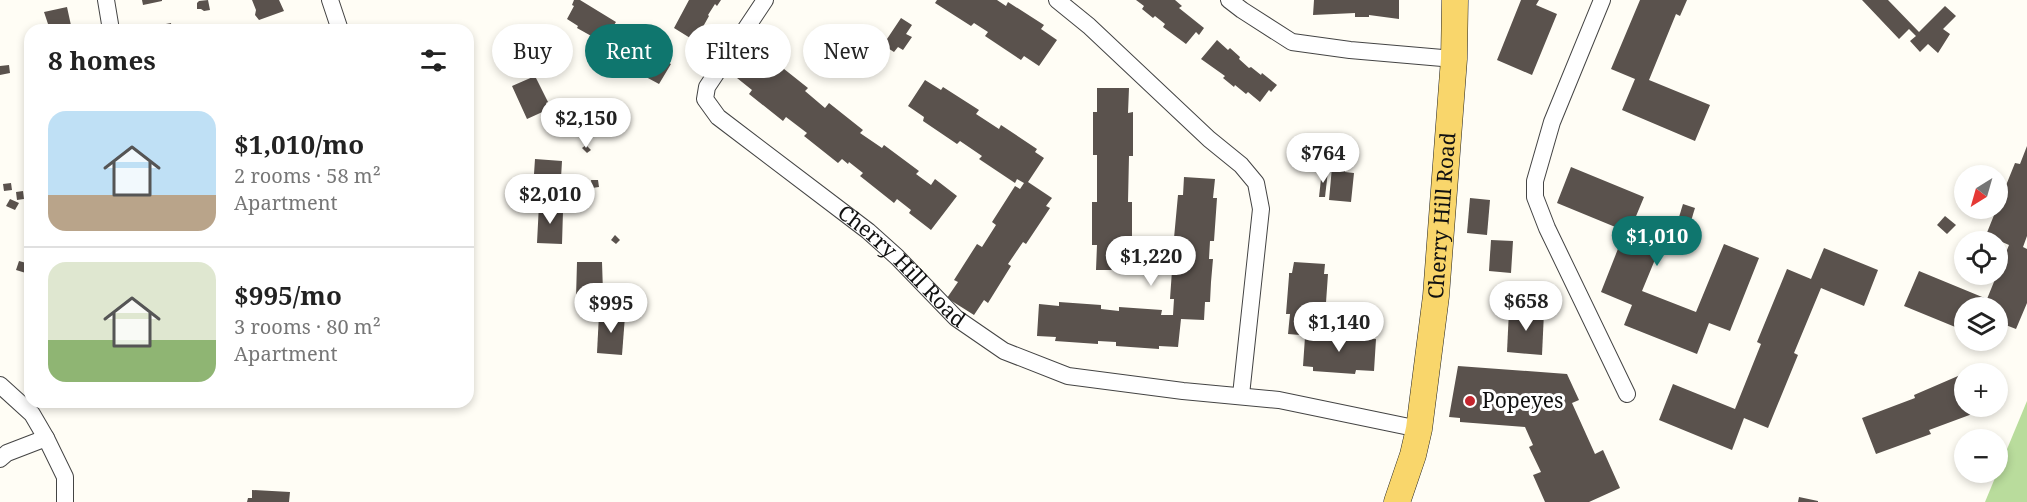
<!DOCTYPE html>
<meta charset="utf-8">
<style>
:root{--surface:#fff;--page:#f6f6f6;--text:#222;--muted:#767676;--line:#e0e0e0;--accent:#0f766e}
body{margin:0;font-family:"Noto Serif",serif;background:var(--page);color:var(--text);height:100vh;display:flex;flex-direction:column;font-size:22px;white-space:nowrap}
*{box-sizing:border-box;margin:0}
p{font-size:20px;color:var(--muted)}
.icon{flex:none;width:33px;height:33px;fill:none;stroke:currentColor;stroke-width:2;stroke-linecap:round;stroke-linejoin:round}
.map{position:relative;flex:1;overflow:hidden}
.side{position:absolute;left:24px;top:24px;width:450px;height:384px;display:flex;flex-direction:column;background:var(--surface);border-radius:18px;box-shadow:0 3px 9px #0003}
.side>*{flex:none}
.guide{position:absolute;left:492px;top:24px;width:570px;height:54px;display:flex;gap:12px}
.needle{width:39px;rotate:217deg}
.tools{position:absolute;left:1954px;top:165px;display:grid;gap:12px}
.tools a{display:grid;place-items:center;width:54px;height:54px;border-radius:50%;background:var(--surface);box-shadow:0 3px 9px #0003;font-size:30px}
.price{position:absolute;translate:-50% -51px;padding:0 14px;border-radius:21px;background:#fff;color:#222;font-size:20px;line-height:39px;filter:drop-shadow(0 2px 3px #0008)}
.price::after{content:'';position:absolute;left:50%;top:36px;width:18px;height:14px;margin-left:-9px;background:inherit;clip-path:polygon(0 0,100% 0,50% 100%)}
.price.on{background:var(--accent);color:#fff}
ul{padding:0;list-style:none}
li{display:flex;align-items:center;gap:18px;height:150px;padding:0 24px}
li+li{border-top:2px solid var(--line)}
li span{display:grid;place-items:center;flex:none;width:168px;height:120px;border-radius:18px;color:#555}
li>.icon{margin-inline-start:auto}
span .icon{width:72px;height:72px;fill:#fffc;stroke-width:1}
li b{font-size:26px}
h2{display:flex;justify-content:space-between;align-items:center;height:72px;padding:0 24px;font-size:26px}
.chip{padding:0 21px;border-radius:27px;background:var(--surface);box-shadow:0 3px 9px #0003;font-size:21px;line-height:54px}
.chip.on{background:var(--accent);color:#fff}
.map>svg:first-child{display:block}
.forest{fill:#b9dc9c}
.building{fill:#5a524d}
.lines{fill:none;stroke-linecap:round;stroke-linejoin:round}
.minor-casing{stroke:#444;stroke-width:18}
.primary-casing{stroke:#222;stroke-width:27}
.minor{stroke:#fff;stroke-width:16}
.primary{stroke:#f9d66b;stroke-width:26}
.poi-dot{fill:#c4262e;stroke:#fff;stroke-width:2}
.labels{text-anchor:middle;stroke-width:6;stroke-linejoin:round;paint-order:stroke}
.street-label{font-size:21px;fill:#111;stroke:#fff}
.poi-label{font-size:21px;fill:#111;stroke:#fff;text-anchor:start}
</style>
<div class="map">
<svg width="2027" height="502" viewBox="0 0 2027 502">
<rect width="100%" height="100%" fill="#fffdf5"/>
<polygon class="forest" points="2027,401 2027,502 1985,502"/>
<g class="building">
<polygon points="142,0 162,0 162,1 143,5"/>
<polygon points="208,0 210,10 204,11 201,9 197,9 197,3 199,1"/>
<polygon points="252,0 279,0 284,11 259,20 255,15 256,10"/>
<polygon points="574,0 580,0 616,22 614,25 638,38 636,40 648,47 646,50 671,64 659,84 633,70 635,67 623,60 624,58 600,45 602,42 577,28 578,26 567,19 574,6 572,5"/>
<polygon points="689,0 721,0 717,6 715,4 708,15 709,16 695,41 674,28"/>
<polygon points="937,0 997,0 1006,6 1008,2 1044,25 1041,29 1057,40 1039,66 1024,56 1021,60 985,36 988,32 974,23 971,26 935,3"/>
<polygon points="1136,0 1175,0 1182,6 1179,8 1204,28 1199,35 1196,32 1186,44 1163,27 1165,24 1155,16 1153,18 1142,9 1144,6"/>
<polygon points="1314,0 1399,0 1399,19 1369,15 1369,17 1355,17 1355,13 1313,15"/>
<polygon points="1521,0 1539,0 1536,5 1557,14 1532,75 1497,60"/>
<polygon points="1640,0 1687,0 1680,16 1676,14 1649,80 1710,105 1695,141 1622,110 1635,79 1611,69"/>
<polygon points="1862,0 1888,0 1919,32 1945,6 1956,16 1943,29 1950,34 1938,53 1928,44 1920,52 1910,41 1916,36 1909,29 1899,39"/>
<polygon points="67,7 72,30 50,30 44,12"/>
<polygon points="901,18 912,25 906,34 912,37 903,50 898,47 894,52 883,45"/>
<polygon points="171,23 172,30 140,30 140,29"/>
<polygon points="1217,40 1228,50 1230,48 1240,57 1239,59 1249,68 1251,67 1261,75 1262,73 1277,85 1271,92 1269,90 1260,102 1248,92 1246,94 1235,85 1234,87 1223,78 1225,76 1201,59"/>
<polygon points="756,54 771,65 774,61 808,88 805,91 825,108 829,103 863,130 860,133 882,148 884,145 919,171 916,174 931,185 935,179 957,196 931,230 909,213 911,210 897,199 894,203 860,176 863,173 849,162 848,164 842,159 838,163 804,136 807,133 786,117 783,121 749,94 752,90 737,78"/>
<polygon points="9,65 10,73 0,75 0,66"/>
<polygon points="535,76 548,102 546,103 549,109 527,119 512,86"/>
<polygon points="925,80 941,90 943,87 979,110 976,114 999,129 1001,125 1037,149 1035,152 1044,158 1028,182 1052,198 1046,206 1050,208 1026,244 1023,242 1008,264 1011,266 988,303 984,300 974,315 947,298 958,282 954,280 977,244 982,247 996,225 992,222 1015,186 1020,189 1024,183 1017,179 1015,183 979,159 982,156 960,141 957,144 923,121 924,117 908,106"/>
<polygon points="1097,88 1129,88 1128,113 1133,112 1133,156 1129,156 1128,202 1132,202 1132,246 1128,246 1128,270 1096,270 1097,245 1092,245 1092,202 1097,202 1097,155 1093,155 1093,112 1097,112"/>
<polygon points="586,145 591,150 587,153 582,148"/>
<polygon points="2027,146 2027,236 2023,247 2027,249 2027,303 2016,329 1998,322 1998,308 1965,308 1965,331 1904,306 1919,271 1987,299 2009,245 1986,235 2015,163 2020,164"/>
<polygon points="535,159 562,161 561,178 568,178 567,189 533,189"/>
<polygon points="1332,167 1345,168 1345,172 1354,173 1351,202 1329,200"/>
<polygon points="1571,167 1644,197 1634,221 1666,233 1642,291 1696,312 1724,244 1759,258 1730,331 1709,323 1697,354 1624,325 1632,305 1601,292 1625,231 1557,203"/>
<polygon points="1322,170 1328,171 1325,197 1319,197"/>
<polygon points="1184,177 1215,179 1213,198 1217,198 1214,241 1210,241 1209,259 1213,259 1211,282 1210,302 1205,302 1204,320 1181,319 1178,347 1159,346 1159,349 1116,346 1116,342 1098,341 1098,344 1055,341 1056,337 1037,336 1039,304 1059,306 1059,302 1101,305 1101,309 1119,311 1119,307 1162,310 1161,315 1173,315 1174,299 1170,299 1173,256 1177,256 1179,238 1174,238 1178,195 1183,195"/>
<polygon points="591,180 598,180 599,187 592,188"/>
<polygon points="11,183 12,190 4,191 3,184"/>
<polygon points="23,191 24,199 17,200 16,192"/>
<polygon points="1470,198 1490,200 1487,235 1467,233"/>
<polygon points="10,199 19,203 15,210 6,206"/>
<polygon points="539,204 556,204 555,210 563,211 562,244 537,243"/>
<polygon points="1683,204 1695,208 1691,221 1679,217"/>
<polygon points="1945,216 1956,225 1947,234 1937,225"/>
<polygon points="615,235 620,240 616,244 611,240"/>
<polygon points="1491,240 1513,241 1511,273 1489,271"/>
<polygon points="1824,248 1878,270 1864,306 1821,288 1794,353 1798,355 1768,428 1744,418 1732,450 1659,420 1673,384 1735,409 1761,344 1757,342 1787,269 1811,279"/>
<polygon points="19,261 30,264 29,274 16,270"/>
<polygon points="577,262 602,262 603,292 592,292 592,298 576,298"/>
<polygon points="1294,262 1325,264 1324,274 1328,274 1325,317 1321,317 1320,329 1312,336 1288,334 1290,314 1286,314 1289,276 1289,273 1292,273"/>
<polygon points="1535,290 1545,292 1544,297 1534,295"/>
<polygon points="1509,310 1544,312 1542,355 1507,352"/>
<polygon points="599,314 625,316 622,355 597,353"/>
<polygon points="1319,331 1358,334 1358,338 1376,339 1374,371 1356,370 1355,374 1313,371 1313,367 1303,366 1305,337 1311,338"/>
<polygon points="1458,366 1567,374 1579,400 1572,403 1595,454 1603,450 1620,488 1589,502 1545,502 1533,475 1541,472 1529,447 1533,445 1525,427 1460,422 1460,418 1449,417"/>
<polygon points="1965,373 1965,406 1981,406 1983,410 1929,430 1931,434 1876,454 1862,418 1915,398 1914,395"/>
<polygon points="252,490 290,492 289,502 247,502 248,498 252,498"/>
<polygon points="1799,497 1818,501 1818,502 1798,502"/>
</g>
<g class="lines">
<g class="minor-casing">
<g id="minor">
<polyline points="106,0 111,30"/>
<polyline points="330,0 340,30"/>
<path id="s1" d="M765 0 707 87 705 99 718 117 868 231 897 257 956 318 1004 351 1068 376 1183 391 1279 400 1419 429"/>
<polyline points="1057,0 1089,26 1209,139 1241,165 1256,183 1261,209 1241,395"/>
<polyline points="1229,0 1242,10 1292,42 1350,50 1454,59"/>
<polyline points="1602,0 1552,122 1535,181 1535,197 1547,228 1627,394"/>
<polyline points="0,385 32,414 46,438 65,477 65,502"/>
<polyline points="0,459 7,453 46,438"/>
</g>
</g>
<g class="primary-casing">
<g id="primary">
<path id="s2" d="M1397 502 1413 455 1419 429 1436 296 1454 59 1455 0"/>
</g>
</g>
<use href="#minor" class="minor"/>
<use href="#primary" class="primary"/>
</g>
<circle class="poi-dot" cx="1470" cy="401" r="6"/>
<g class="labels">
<g class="street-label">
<text dy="7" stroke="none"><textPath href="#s2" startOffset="291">Cherry Hill Road</textPath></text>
<text dy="7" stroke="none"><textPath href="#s1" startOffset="376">Cherry Hill Road</textPath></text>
</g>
<g class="poi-label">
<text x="1482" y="408">Popeyes</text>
</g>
</g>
</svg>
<div class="tools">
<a><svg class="needle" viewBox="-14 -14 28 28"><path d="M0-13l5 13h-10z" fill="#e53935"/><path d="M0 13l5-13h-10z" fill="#767676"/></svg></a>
<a><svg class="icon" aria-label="locate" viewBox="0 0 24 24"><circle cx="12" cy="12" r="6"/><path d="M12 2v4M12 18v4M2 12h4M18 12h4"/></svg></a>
<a><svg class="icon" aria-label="layers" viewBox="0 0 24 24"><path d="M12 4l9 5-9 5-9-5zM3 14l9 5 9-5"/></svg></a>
<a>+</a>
<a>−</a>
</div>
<b class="price" style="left:586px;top:149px">$2,150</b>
<b class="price" style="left:1323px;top:184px">$764</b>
<b class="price" style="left:550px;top:225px">$2,010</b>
<b class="price on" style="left:1657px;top:267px">$1,010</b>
<b class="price" style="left:1151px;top:287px">$1,220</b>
<b class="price" style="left:1526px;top:332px">$658</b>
<b class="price" style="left:611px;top:334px">$995</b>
<b class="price" style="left:1339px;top:353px">$1,140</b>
<div class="guide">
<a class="chip">Buy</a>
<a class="chip on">Rent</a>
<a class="chip">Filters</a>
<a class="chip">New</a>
</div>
<section class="side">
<h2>8 homes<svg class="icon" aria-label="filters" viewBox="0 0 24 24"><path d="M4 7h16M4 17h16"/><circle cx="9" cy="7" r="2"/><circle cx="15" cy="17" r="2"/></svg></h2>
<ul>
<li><span style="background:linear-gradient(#bfe0f5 70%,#b9a48a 0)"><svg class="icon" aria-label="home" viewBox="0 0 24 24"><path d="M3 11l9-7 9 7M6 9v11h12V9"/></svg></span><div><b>$1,010/mo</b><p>2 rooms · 58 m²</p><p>Apartment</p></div></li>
<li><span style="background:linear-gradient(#dfe7d0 65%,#8fb573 0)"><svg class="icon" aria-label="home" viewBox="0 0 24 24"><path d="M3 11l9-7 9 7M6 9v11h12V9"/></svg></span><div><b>$995/mo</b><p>3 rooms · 80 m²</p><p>Apartment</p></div></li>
</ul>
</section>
</div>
